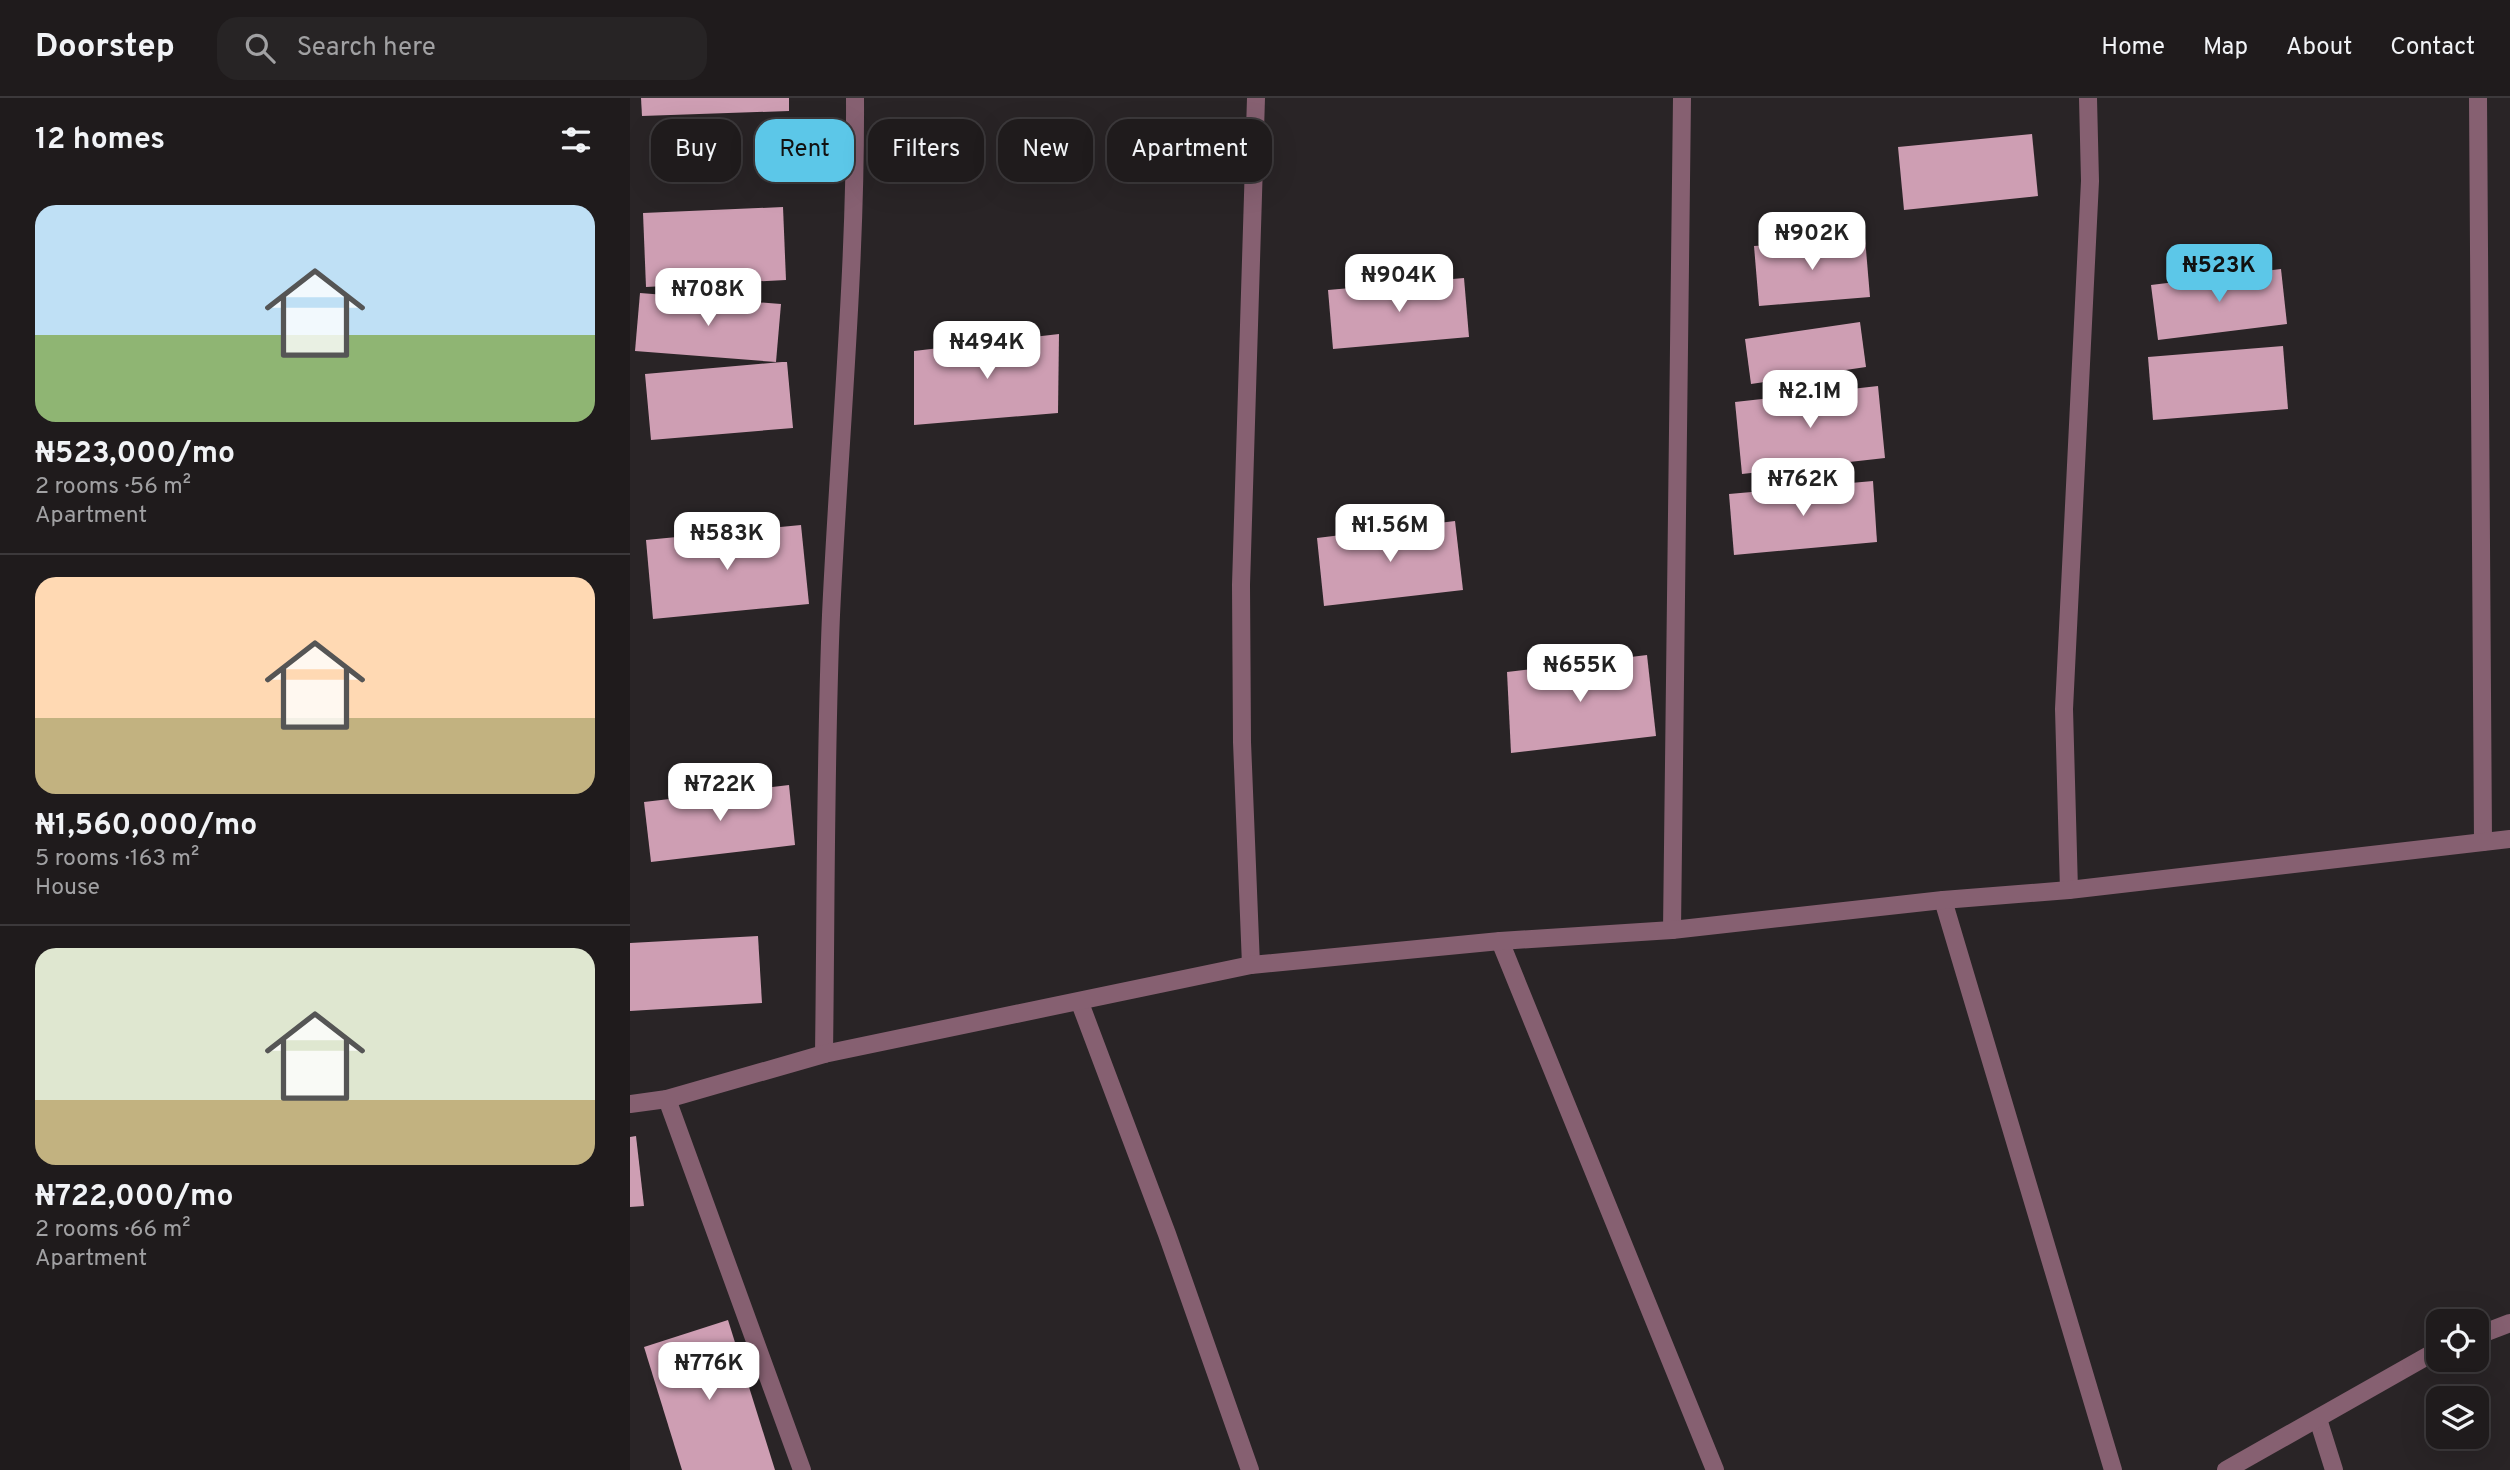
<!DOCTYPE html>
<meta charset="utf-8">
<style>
:root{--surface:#1f1b1c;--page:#272425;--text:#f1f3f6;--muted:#a1a1a3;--line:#3c393b;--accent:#5cc7e8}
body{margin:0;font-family:Overpass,sans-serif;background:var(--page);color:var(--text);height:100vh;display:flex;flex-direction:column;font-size:26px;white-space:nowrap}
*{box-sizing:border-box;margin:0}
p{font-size:23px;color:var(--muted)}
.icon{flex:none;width:38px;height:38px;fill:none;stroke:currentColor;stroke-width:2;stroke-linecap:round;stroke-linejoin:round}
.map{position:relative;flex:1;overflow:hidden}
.side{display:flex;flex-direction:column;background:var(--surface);width:630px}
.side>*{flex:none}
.hud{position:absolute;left:21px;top:21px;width:665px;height:63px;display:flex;gap:14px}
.buttons{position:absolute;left:1796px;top:1211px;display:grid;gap:14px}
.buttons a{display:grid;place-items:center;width:63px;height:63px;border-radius:14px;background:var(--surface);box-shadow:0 7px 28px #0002,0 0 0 2px var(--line);font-size:35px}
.price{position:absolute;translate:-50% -60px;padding:0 16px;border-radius:14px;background:#fff;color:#222;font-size:23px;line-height:46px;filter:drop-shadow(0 2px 4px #0008)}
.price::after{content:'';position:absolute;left:50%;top:42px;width:21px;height:16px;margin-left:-10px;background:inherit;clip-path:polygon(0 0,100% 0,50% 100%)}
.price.selected{background:var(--accent);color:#111}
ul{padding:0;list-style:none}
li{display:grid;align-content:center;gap:14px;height:371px;padding:0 35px}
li+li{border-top:2px solid var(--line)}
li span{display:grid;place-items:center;height:217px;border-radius:21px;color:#555}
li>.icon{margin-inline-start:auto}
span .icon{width:126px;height:126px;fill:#fffc;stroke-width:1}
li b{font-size:30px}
h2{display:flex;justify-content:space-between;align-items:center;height:84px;padding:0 35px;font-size:30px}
.chip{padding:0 24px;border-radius:21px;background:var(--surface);box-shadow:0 7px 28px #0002,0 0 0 2px var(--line);font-size:24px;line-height:63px}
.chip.selected{background:var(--accent);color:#111}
header{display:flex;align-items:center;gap:42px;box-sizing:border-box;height:98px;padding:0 35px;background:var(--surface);border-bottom:2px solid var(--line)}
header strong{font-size:33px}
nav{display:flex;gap:38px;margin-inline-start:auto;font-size:24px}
.search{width:490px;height:63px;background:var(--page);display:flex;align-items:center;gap:18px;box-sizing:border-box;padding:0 24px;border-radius:21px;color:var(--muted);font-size:26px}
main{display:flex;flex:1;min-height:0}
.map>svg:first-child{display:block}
.building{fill:#ce9eb3}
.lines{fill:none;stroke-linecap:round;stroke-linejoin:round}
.minor{stroke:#866071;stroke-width:18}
</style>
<header>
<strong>Doorstep</strong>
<div class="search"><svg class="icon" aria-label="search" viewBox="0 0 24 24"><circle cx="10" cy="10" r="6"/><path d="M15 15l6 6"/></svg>Search here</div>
<nav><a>Home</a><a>Map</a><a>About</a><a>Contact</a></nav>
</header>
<main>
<section class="side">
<h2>12 homes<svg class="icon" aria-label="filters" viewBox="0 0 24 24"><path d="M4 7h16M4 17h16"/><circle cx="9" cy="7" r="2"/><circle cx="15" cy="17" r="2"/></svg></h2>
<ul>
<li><span style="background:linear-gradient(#bfe0f5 60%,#8fb573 0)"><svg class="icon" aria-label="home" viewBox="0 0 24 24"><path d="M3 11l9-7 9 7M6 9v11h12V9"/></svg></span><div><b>₦523,000/mo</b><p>2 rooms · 56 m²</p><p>Apartment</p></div></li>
<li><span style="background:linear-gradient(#ffd9b3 65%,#c2b280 0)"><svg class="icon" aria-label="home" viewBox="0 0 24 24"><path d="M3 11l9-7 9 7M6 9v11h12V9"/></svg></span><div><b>₦1,560,000/mo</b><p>5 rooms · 163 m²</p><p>House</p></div></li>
<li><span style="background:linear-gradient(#dfe7d0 70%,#c2b280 0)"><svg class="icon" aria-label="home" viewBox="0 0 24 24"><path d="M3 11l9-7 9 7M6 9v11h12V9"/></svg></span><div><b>₦722,000/mo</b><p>2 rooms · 66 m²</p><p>Apartment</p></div></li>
</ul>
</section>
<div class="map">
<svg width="1880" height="1372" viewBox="0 0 1880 1372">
<rect width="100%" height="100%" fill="#292426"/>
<g class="building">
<polygon points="11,0 159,0 159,13 12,18"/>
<polygon points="1402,36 1408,98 1274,112 1268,49"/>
<polygon points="153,109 156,182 16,189 13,115"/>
<polygon points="1235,140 1240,199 1129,208 1124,148"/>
<polygon points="1651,171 1657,226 1528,242 1521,187"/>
<polygon points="834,180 839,239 703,251 698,192"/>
<polygon points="10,195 151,206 146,264 5,253"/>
<polygon points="1230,224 1236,269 1121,286 1115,241"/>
<polygon points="429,236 428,315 284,327 284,253"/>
<polygon points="1653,248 1658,311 1523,322 1518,259"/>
<polygon points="152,264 157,264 163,330 21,342 15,276"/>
<polygon points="1248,288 1255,360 1112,376 1105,304"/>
<polygon points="1243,383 1247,444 1104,457 1099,396"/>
<polygon points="825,423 833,492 694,508 687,440"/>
<polygon points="171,427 179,506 23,521 16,442"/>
<polygon points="1017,557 1026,638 881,655 877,574"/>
<polygon points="159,687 165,747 21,764 14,704"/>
<polygon points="128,838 132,905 0,913 0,845"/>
<polygon points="6,1038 14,1108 0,1109 0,1039"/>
<polygon points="98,1222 145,1372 52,1372 14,1249"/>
</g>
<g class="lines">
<g class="minor">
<polyline points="1848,0 1853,744"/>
<polyline points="1439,792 1434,611 1460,83 1458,0"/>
<polyline points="1313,802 1483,1372"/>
<polyline points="1042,832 1052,0"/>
<polyline points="870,843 1085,1372"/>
<polyline points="621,867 612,644 611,487 626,0"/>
<polyline points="450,905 537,1136 620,1372"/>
<path d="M194 956C196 810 195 663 201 517 209 345 226 173 225 0"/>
<polyline points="37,1001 172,1372"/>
<polyline points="0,1006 37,1001 194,956 621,867 870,843 1042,832 1313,802 1439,792 1880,741"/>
<polyline points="1846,1238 1880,1225"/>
<polyline points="1688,1321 1704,1372"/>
<polyline points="1596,1372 1808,1252"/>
</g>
</g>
</svg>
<div class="buttons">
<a><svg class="icon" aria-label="locate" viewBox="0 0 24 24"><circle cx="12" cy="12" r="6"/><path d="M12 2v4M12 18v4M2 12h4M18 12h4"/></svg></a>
<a><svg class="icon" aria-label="layers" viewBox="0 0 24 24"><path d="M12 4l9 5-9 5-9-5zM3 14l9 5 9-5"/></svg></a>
</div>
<b class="price" style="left:1182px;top:174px">₦902K</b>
<b class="price selected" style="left:1589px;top:206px">₦523K</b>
<b class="price" style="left:769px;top:216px">₦904K</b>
<b class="price" style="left:78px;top:230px">₦708K</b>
<b class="price" style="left:357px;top:283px">₦494K</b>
<b class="price" style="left:1180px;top:332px">₦2.1M</b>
<b class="price" style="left:1173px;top:420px">₦762K</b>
<b class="price" style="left:760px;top:466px">₦1.56M</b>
<b class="price" style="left:97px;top:474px">₦583K</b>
<b class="price" style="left:950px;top:606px">₦655K</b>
<b class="price" style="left:90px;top:725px">₦722K</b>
<b class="price" style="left:79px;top:1304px">₦776K</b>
<div class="hud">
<a class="chip">Buy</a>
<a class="chip selected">Rent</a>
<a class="chip">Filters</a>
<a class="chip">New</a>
<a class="chip">Apartment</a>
</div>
</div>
</main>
